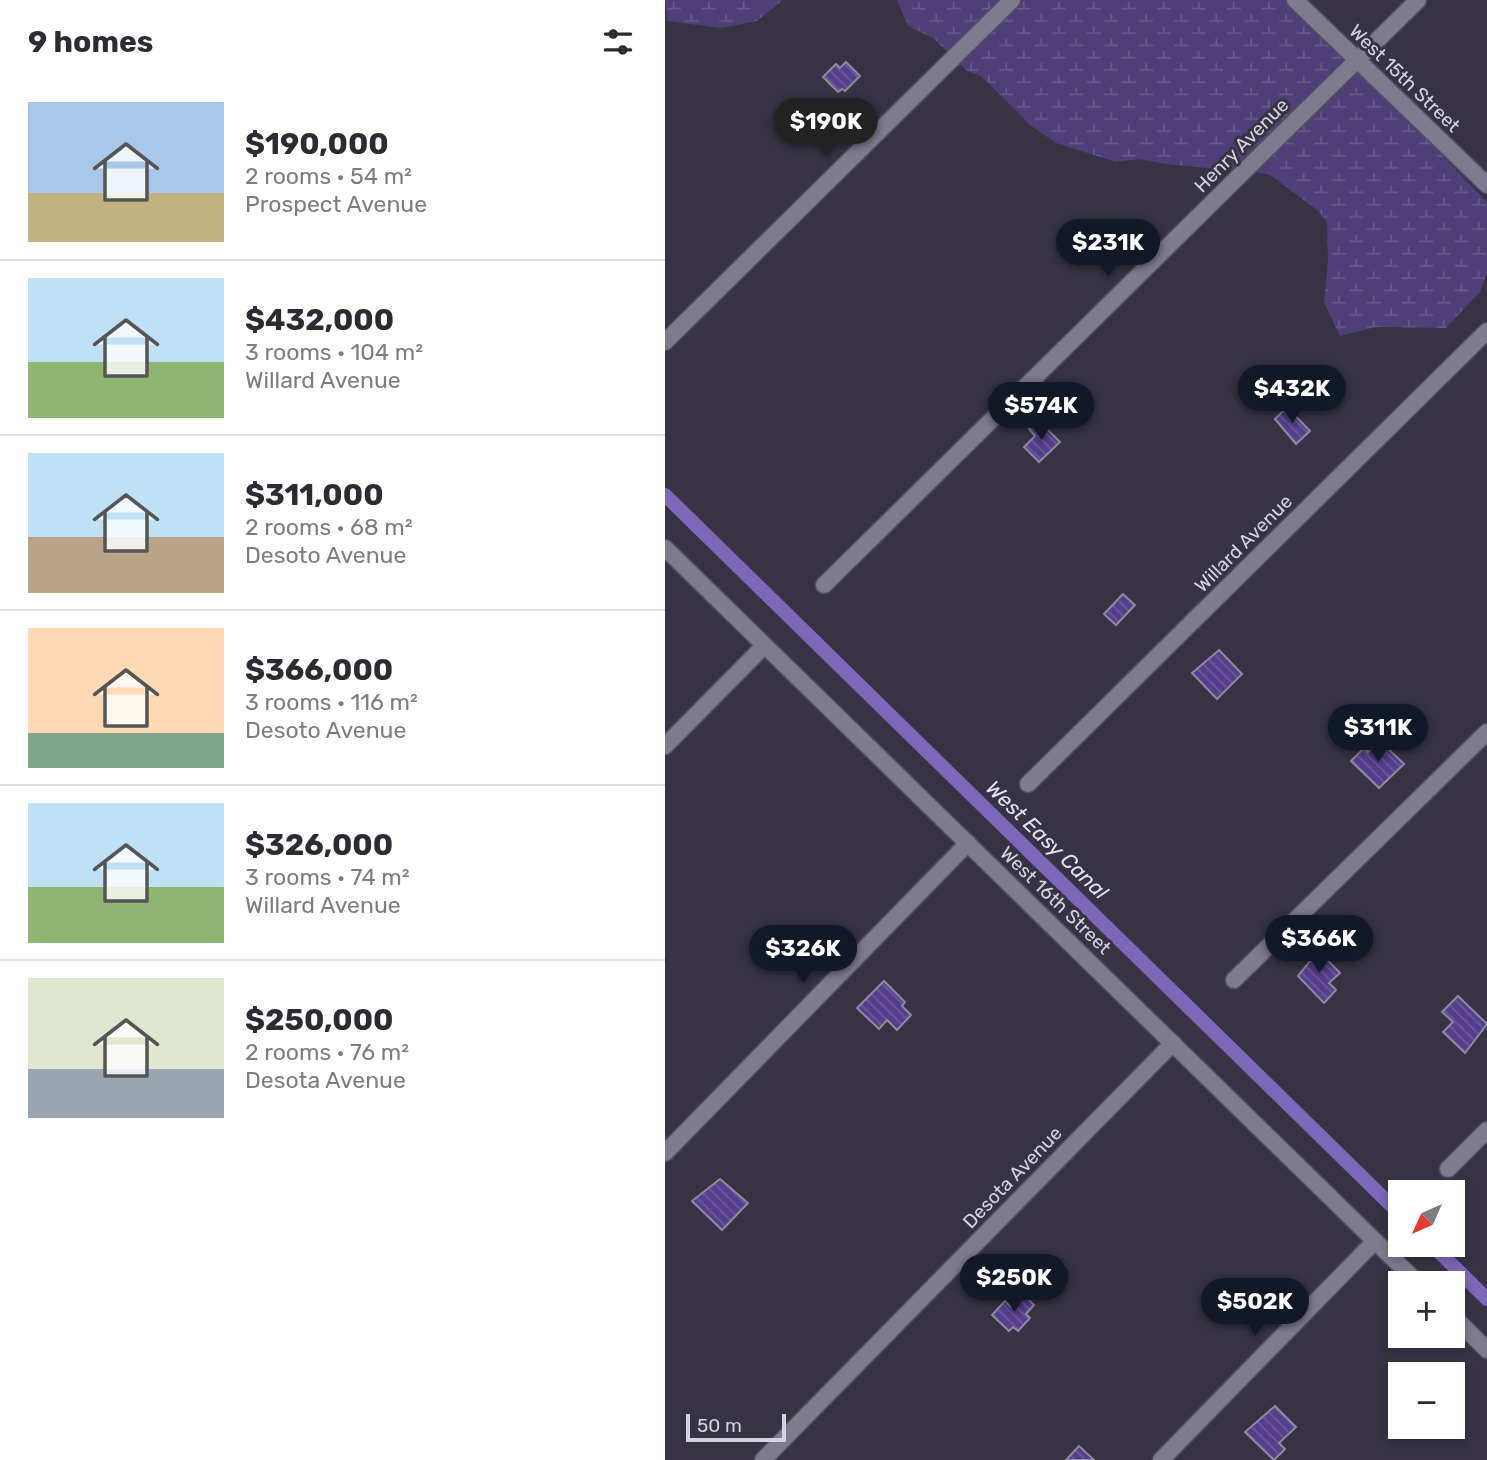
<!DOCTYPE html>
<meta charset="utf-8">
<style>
:root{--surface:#fff;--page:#f2f2f3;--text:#2b2b33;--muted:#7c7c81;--line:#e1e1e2;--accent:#111827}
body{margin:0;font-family:Rubik,sans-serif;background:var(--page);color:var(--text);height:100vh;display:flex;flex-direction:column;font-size:26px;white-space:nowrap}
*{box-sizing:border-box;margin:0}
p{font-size:23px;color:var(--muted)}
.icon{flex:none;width:38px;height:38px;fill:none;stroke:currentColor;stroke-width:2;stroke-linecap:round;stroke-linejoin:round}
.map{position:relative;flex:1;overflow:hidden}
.sheet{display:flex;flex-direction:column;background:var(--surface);width:665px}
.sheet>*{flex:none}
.needle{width:46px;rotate:225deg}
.fabs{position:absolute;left:723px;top:1180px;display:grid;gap:14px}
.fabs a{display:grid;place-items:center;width:77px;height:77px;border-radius:0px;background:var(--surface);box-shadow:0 4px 10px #0003;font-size:35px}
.scale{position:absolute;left:21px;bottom:18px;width:100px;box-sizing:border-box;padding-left:7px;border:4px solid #d5d3de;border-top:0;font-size:19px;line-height:24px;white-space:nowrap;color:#d5d3de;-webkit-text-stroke:5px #373344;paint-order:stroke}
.price{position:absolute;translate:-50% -60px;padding:0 16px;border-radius:24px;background:var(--accent);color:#fff;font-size:23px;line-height:46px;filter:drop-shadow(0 2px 4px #0008)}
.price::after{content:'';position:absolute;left:50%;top:42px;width:21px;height:16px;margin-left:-10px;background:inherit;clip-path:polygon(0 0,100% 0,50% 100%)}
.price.on{background:#222;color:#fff}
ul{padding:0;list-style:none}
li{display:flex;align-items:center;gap:21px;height:175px;padding:0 28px}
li+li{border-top:2px solid var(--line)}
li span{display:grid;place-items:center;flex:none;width:196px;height:140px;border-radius:0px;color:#555}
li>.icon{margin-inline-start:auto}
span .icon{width:84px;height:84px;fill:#fffc;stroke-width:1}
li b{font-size:30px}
h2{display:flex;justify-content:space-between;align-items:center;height:84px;padding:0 28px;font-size:30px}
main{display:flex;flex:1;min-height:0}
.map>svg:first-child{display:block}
.wetland{fill:url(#wetland-marsh)}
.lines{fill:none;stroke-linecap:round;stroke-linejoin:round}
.canal{stroke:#7e67b8;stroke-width:14}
.building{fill:url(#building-back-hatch);stroke:#8e899d;stroke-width:2}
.street-casing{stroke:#524f5c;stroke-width:19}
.street{stroke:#7f7b8e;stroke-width:16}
.labels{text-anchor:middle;stroke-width:6;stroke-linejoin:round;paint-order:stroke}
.street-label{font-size:19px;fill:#d5d3de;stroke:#373344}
.water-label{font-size:21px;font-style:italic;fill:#e5e1f7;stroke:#373344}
</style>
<main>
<section class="sheet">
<h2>9 homes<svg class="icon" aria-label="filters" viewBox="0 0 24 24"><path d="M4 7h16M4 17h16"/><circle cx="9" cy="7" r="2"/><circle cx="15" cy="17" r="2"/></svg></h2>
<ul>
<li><span style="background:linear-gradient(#a9c7e8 65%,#c2b280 0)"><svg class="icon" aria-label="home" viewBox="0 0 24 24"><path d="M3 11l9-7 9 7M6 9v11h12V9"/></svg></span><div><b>$190,000</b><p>2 rooms · 54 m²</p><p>Prospect Avenue</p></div></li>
<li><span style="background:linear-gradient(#bfe0f5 60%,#8fb573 0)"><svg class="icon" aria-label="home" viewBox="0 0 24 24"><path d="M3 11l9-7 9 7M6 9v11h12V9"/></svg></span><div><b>$432,000</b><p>3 rooms · 104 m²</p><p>Willard Avenue</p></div></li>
<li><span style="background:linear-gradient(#bfe0f5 60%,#b9a48a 0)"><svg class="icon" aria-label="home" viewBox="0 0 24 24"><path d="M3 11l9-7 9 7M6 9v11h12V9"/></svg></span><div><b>$311,000</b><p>2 rooms · 68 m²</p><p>Desoto Avenue</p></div></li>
<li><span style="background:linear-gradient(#ffd9b3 75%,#7fa58c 0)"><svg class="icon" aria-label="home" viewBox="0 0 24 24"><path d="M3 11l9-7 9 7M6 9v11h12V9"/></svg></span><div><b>$366,000</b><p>3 rooms · 116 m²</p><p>Desoto Avenue</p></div></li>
<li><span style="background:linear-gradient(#bfe0f5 60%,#8fb573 0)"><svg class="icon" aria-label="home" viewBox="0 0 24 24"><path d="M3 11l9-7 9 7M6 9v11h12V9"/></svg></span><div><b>$326,000</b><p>3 rooms · 74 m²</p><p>Willard Avenue</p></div></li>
<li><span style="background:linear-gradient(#dfe7d0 65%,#9aa5b1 0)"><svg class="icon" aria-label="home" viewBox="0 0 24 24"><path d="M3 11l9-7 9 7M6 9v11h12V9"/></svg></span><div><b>$250,000</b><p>2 rooms · 76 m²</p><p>Desota Avenue</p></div></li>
</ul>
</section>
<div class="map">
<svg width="822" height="1460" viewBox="0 0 822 1460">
<defs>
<pattern id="wetland-marsh" width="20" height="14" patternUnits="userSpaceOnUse" patternTransform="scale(1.75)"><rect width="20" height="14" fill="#4f3e78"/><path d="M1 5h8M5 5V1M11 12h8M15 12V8" fill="none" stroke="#67598b"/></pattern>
<pattern id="building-back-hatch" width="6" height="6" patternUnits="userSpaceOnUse" patternTransform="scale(1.75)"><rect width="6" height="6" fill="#563e8c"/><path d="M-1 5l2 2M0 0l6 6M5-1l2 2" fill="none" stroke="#6d599c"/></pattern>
</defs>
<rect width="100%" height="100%" fill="#373344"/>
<g class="wetland">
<polygon points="0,0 118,0 92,21 56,28 2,21"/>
<polygon points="232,0 623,0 769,141 772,150 822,202 822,273 815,292 781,328 710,327 675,336 659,303 663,263 662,222 652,210 604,174 501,164 474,159 451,162 391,143 365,125 316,76 302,71 268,38 243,26"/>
</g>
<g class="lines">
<g class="canal">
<polyline points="0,495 735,1214"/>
<polyline points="766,1244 822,1299"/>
</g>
</g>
<g class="building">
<polygon points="181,62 195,76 180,91 177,89 173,92 158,77 171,64 175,68"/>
<polygon points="622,407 645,431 631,444 610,419"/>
<polygon points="373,420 395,442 374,462 359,447 370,436 364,429"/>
<polygon points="458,594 470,605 451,625 439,614"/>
<polygon points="554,650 577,674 552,699 527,673"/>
<polygon points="714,740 739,764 714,788 686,761 699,748 703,752"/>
<polygon points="651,948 675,973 664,983 671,990 659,1003 633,976 645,961 642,957"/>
<polygon points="219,981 240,1002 237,1006 246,1015 232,1030 222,1020 214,1029 192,1008"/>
<polygon points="793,996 822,1024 800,1053 778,1032 788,1022 777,1012"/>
<polygon points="55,1179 83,1203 57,1230 27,1201"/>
<polygon points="358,1294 369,1305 361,1314 365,1318 353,1331 348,1327 344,1331 327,1315 340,1301 346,1307"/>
<polygon points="610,1406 631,1427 614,1443 620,1449 609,1460 580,1432"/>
<polygon points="414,1446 429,1460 401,1460"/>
</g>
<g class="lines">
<g class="street-casing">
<g id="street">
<polyline points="630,0 822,185"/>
<polyline points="0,342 347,0"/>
<polyline points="0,548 753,1283"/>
<polyline points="159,585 753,0"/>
<polyline points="0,746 99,646"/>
<polyline points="363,784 822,331"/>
<polyline points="569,980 822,732"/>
<polyline points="0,1153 303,843"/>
<polyline points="783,1169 822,1130"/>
<polyline points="788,1316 822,1350"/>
<polyline points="98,1460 508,1043"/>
<polyline points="496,1460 710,1241"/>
</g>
</g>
<use href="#street" class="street"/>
</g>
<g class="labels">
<g class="street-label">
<text transform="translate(740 78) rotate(44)" y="7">West 15th Street</text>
<text transform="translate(576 145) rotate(-45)" y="7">Henry Avenue</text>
<text transform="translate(578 543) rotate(-45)" y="7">Willard Avenue</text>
<text transform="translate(391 900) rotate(44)" y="7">West 16th Street</text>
<text transform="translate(347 1177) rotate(-46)" y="7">Desota Avenue</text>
</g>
<g class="water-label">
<text transform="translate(382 840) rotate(44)" y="7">West Easy Canal</text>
</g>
</g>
</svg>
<div class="fabs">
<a><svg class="needle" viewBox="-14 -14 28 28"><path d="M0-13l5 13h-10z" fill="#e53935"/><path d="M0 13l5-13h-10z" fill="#7c7c81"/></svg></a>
<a>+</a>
<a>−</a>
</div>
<div class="scale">50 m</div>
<b class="price on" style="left:161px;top:158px">$190K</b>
<b class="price" style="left:443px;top:279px">$231K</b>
<b class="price" style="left:627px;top:425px">$432K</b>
<b class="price" style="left:376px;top:442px">$574K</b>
<b class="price" style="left:713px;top:764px">$311K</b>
<b class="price" style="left:654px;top:975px">$366K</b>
<b class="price" style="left:138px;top:985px">$326K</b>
<b class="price" style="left:349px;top:1314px">$250K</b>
<b class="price" style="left:590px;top:1338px">$502K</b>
</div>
</main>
